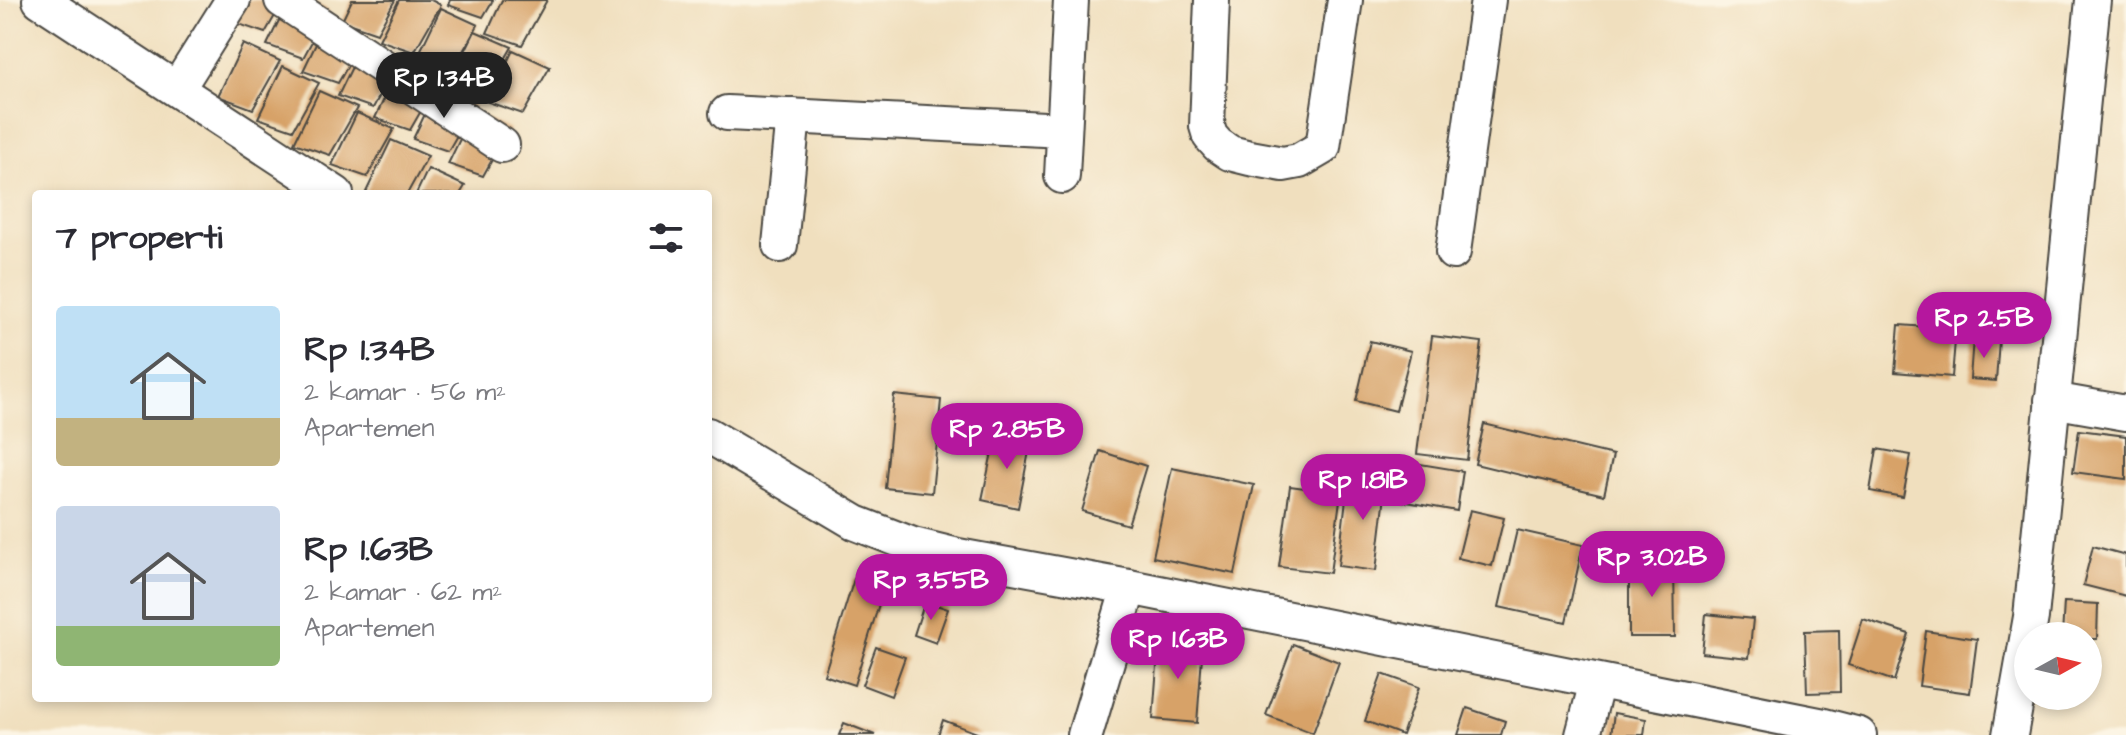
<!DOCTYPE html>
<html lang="id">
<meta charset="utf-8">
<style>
:root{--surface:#fff;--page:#f2f2f3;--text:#2b2b33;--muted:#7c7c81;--accent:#b5179e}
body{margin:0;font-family:"Architects Daughter",sans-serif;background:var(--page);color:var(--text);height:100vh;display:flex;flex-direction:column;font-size:30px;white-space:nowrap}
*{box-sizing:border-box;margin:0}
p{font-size:26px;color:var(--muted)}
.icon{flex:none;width:44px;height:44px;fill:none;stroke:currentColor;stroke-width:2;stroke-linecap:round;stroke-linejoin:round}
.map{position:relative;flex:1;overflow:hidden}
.details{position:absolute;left:32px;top:190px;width:680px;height:512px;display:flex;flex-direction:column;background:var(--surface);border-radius:8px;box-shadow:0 4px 12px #0003}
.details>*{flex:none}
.needle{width:52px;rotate:82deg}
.buttons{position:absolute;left:2014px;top:622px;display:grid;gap:16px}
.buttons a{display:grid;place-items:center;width:88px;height:88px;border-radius:50%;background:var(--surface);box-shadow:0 4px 12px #0003;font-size:40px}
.price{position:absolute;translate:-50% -68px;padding:0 18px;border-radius:28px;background:var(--accent);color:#fff;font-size:26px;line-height:52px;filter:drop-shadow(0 2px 4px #0008)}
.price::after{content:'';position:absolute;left:50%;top:48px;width:24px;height:18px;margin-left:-12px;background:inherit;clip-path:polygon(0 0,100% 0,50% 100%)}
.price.on{background:#222;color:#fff}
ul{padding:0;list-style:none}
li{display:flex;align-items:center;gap:24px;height:200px;padding:0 24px}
li span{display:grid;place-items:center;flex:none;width:224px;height:160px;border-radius:8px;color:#555}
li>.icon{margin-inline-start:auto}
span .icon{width:96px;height:96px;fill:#fffc;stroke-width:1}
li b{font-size:34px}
h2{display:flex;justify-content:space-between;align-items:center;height:96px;padding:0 24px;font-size:34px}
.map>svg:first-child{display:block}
.building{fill:#d7a268}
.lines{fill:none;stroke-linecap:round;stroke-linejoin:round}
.street-casing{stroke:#494641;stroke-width:38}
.street{stroke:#fff;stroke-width:34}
</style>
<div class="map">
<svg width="2126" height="735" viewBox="0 0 2126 735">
<rect width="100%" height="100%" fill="#fcf5e5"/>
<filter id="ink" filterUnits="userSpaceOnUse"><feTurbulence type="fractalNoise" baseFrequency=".0125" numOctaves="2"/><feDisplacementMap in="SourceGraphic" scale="16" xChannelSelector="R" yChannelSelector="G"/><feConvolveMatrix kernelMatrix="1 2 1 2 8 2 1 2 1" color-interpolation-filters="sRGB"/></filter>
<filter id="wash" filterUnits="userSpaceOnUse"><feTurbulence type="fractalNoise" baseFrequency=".006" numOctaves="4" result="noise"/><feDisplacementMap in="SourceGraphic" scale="32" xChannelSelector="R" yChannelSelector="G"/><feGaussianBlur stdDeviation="1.8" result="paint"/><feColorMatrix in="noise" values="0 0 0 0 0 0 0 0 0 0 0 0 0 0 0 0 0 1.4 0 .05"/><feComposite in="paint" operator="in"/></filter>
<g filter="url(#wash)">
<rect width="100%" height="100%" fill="#f0dfbe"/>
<g id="blocks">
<g class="building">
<polygon points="240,0 284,0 265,33 230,21"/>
<polygon points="289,0 306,0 329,10 303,58 267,45"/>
<polygon points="352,0 395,0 377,33 342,21"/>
<polygon points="399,0 431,0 441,5 414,52 379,40"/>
<polygon points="450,0 493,0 483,17 448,5"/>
<polygon points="502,0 547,0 522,45 487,33"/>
<polygon points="441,8 478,25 451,72 416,60"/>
<polygon points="328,19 365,36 338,83 303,71"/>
<polygon points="475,31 512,47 485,94 450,82"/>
<polygon points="243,44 280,61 253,109 218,96"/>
<polygon points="363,44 399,60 373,108 338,96"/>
<polygon points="513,50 550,67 523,114 488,102"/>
<polygon points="283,66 319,83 293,130 258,118"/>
<polygon points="400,66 437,83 410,130 375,118"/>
<polygon points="438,87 475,104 448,151 413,139"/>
<polygon points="319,91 357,108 330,155 294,143"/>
<polygon points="473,112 509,129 483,176 448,164"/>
<polygon points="357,113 394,129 367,177 332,165"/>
<polygon points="391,140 428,156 407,194 373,194 366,192"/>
<polygon points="428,169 465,186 460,194 416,194"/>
<polygon points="1899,325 1956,329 1952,377 1895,372"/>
<polygon points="1432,336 1482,342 1467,460 1417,454"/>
<polygon points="1973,338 1999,340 1996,381 1970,379"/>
<polygon points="1370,341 1411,351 1396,411 1356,401"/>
<polygon points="894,395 941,400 932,493 885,488"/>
<polygon points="1484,424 1613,455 1604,495 1475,464"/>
<polygon points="2079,430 2126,436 2126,479 2073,472"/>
<polygon points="996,433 1031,441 1018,508 982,500"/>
<polygon points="1877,449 1911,455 1903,497 1870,491"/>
<polygon points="1100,451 1146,466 1128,525 1082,511"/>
<polygon points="1402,461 1463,471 1457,511 1395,500"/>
<polygon points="1172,468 1254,485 1235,574 1153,557"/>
<polygon points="1349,474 1387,478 1376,571 1338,566"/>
<polygon points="1290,486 1341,493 1330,573 1279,567"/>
<polygon points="1470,510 1504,518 1492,566 1458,558"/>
<polygon points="1517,530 1583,545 1566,622 1499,607"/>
<polygon points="2093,546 2126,555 2126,596 2083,585"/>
<polygon points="1629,561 1674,561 1675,637 1629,637"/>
<polygon points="854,579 884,588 854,685 824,675"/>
<polygon points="925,601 948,609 936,643 914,635"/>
<polygon points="2064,602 2098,604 2097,639 2088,639 2088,636 2062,636"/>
<polygon points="1706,614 1753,619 1749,658 1702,653"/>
<polygon points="1863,619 1909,634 1894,681 1848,665"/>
<polygon points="1839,630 1840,692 1807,693 1805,631"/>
<polygon points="1926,631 1977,639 1970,693 1919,686"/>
<polygon points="1159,639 1203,643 1197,723 1153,719"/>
<polygon points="1293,644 1339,662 1313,733 1266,715"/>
<polygon points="876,647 905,657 891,696 862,685"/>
<polygon points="1382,674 1419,687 1402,735 1365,721"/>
<polygon points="1467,708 1505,721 1501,735 1458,735"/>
<polygon points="1614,713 1646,719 1644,735 1611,735"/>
<polygon points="943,720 982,735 938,735"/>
<polygon points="844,723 875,735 839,735"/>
</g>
</g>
</g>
<g filter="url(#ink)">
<use href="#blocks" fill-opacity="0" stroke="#494641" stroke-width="2"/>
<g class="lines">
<g class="street-casing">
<g id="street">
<polyline points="40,0 336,194"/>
<polyline points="282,0 502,145"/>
<polyline points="1212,0 1207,126 1210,136 1218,145 1230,153 1250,158 1283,164 1299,161 1323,147 1345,0"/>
<polyline points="177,89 233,0"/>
<polyline points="727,113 1064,130"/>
<polyline points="1062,176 1071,0"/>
<polyline points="780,245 793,116"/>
<polyline points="1453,252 1488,0"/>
<polyline points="2052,400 2126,413"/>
<polyline points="708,435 856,523 913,545 958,556 1129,587 1824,726 1859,735"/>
<polyline points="1085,735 1129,587"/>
<polyline points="1583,735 1597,682"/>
<polyline points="2010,735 2031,617 2093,0"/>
</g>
</g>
<use href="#street" class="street"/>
</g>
</g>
</svg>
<div class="buttons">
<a><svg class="needle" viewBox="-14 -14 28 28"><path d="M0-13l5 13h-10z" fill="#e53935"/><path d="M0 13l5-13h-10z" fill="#7c7c81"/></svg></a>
</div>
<b class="price on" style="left:444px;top:120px">Rp 1.34B</b>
<b class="price" style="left:1984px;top:360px">Rp 2.5B</b>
<b class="price" style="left:1007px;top:471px">Rp 2.85B</b>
<b class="price" style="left:1363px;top:522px">Rp 1.81B</b>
<b class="price" style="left:1652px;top:599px">Rp 3.02B</b>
<b class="price" style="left:931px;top:622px">Rp 3.55B</b>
<b class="price" style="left:1178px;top:681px">Rp 1.63B</b>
<section class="details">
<h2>7 properti<svg class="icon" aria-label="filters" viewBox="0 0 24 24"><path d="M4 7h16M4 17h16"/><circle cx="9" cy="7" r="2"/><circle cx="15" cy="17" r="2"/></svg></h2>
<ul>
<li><span style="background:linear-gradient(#bfe0f5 70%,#c2b280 0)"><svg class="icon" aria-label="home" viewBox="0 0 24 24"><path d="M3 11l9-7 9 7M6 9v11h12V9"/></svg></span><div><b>Rp 1.34B</b><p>2 kamar · 56 m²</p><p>Apartemen</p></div></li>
<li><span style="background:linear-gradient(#c9d6e8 75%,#8fb573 0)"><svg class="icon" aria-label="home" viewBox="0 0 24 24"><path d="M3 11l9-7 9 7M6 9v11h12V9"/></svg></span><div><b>Rp 1.63B</b><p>2 kamar · 62 m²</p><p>Apartemen</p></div></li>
</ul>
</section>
</div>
